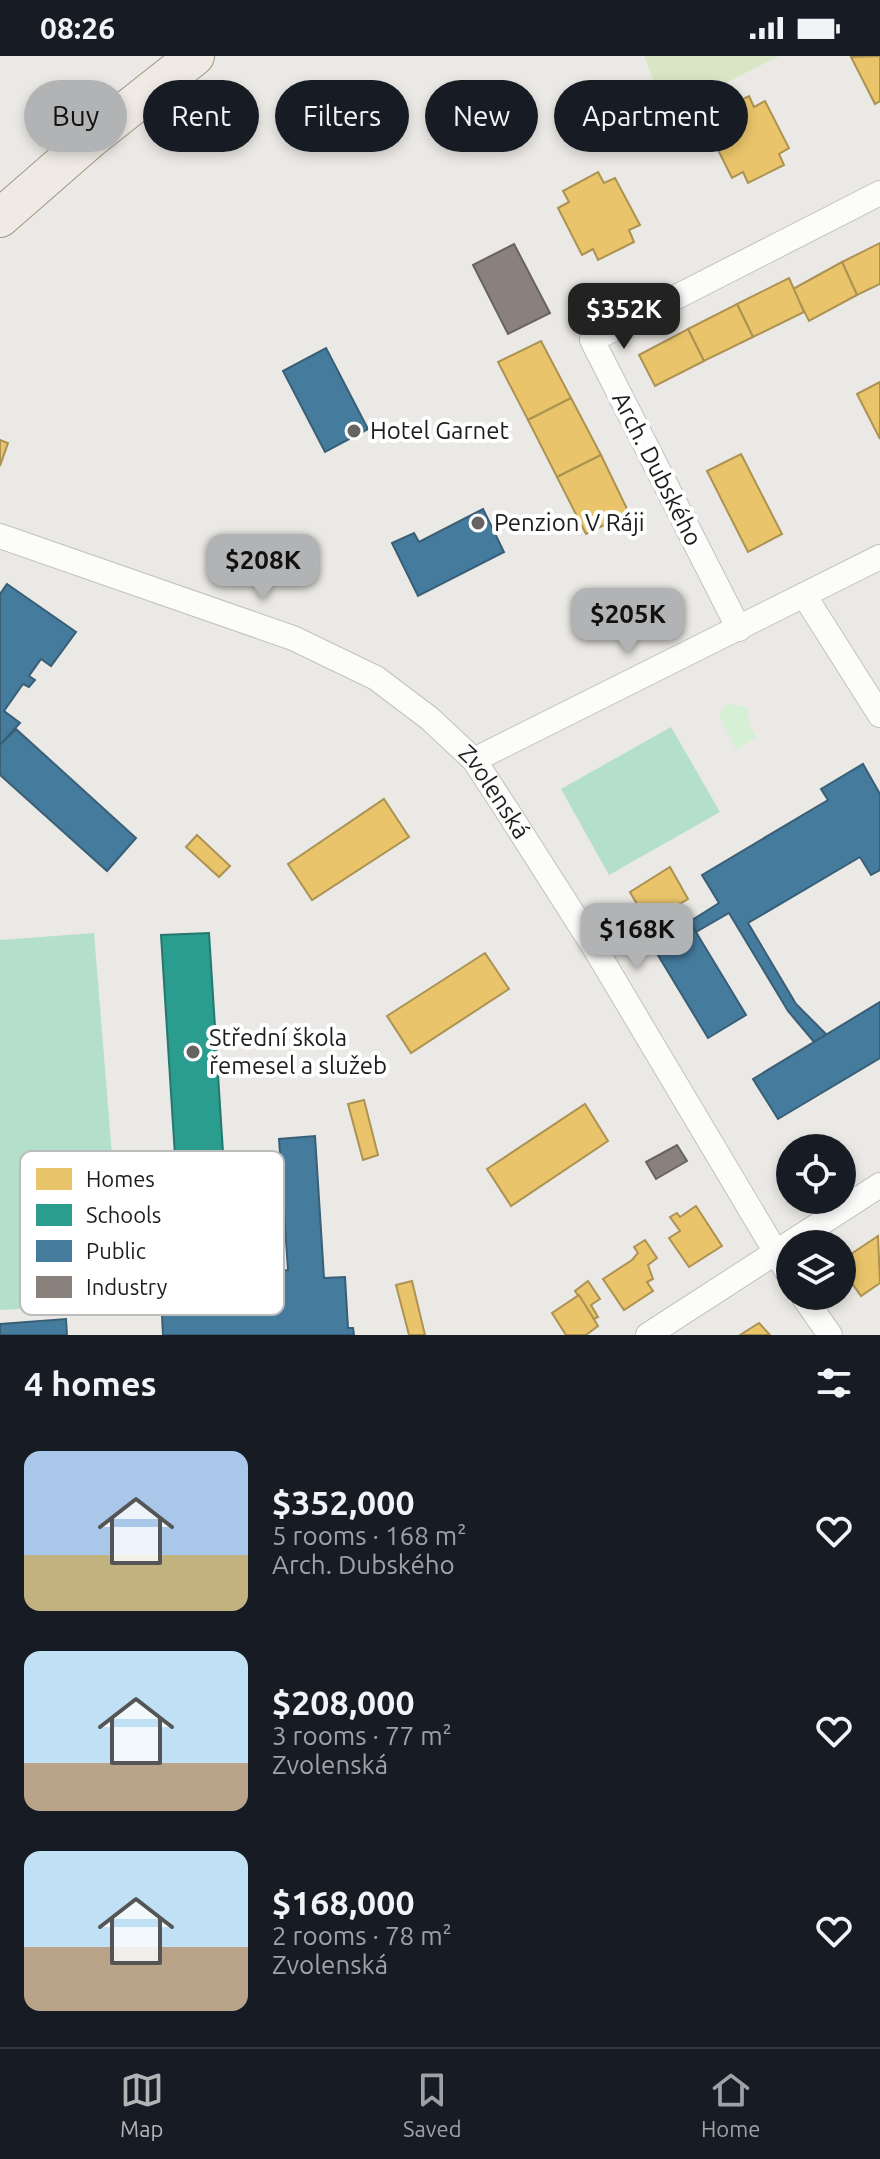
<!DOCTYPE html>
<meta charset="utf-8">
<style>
:root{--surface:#171b24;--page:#20242c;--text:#f1f3f6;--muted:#9ea1a6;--line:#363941;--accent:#b2b3b4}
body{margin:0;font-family:Ubuntu,sans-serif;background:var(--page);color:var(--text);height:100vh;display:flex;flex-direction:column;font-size:30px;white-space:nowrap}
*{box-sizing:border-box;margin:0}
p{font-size:26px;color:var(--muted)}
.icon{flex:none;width:44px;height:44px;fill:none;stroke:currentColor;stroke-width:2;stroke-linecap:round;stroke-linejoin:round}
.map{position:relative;height:1279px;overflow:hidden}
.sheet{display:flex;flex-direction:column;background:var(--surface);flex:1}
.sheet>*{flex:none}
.banner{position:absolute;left:24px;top:24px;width:832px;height:72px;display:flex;gap:16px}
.buttons{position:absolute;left:776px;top:1078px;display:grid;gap:16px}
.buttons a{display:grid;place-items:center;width:80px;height:80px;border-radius:50%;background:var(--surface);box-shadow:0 4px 12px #0003;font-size:40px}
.price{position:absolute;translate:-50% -68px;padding:0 18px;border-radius:16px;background:var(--accent);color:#111;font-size:26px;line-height:52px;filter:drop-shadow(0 2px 4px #0008)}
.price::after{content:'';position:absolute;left:50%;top:48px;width:24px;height:18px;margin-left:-12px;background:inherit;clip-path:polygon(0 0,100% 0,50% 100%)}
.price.on{background:#222;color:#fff}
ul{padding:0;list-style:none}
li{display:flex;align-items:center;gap:24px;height:200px;padding:0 24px}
li span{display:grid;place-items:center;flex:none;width:224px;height:160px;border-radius:16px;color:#555}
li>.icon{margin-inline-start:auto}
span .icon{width:96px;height:96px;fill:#fffc;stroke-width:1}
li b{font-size:34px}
h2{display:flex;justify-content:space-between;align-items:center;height:96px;padding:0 24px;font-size:34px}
.tag{padding:0 28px;border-radius:36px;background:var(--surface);box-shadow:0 4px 12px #0003;font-size:28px;line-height:72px}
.tag.on{background:var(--accent);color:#111}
.status{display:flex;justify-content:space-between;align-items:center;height:56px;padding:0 40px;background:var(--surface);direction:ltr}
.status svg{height:22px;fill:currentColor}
.dock{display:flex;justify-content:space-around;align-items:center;height:112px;border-top:2px solid var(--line);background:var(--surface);font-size:22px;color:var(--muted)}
.dock a{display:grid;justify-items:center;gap:4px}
.dock .on{color:var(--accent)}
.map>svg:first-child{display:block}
.grass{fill:#d8e6c6}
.park{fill:#d5f0d4}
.pitch{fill:#b4dfcb}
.homes{fill:#e9c46a;stroke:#ac9253;stroke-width:2}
.schools{fill:#2a9d8f;stroke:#26776d;stroke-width:2}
.public{fill:#457b9d;stroke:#395f77;stroke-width:2}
.industry{fill:#8a817c;stroke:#696360;stroke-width:2}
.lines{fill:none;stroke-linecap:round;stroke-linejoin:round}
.minor-casing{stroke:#c2c1c0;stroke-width:26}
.primary-casing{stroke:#9f9584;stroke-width:40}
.minor{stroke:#fcfcfb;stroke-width:24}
.primary{stroke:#efebe4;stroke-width:38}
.poi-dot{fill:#656463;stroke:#fff;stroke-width:3}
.labels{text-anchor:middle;stroke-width:8;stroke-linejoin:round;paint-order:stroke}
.poi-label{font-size:24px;fill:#1d1d1d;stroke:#fff;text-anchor:start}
.street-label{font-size:24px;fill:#1d1d1d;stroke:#fff}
.key{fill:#fff;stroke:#bbb;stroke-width:2}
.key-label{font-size:22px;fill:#1d1d1d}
</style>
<div class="status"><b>08:26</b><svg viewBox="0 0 49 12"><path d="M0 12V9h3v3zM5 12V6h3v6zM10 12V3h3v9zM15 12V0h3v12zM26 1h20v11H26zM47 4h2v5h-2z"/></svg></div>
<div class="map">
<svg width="880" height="1279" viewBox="0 0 880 1279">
<rect width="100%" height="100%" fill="#ebe9e5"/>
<polygon class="grass" points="644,0 779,0 666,57"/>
<polygon class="park" points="726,648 747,651 749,668 756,681 736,694 719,660"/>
<g class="pitch">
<polygon points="671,671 720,756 609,819 561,733"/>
<polygon points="94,877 124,1247 0,1254 0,884"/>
</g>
<g class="homes">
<polygon points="880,0 880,45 875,48 851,1"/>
<polygon points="749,40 754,51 765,45 789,92 779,98 784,109 748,127 743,116 732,122 708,74 719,69 713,58"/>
<polygon points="598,116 604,127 615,122 640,169 629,174 634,186 598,204 593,193 582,199 558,152 569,146 563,135"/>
<polygon points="880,187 880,228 857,239 842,206"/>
<polygon points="842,206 857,239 809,265 793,233"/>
<polygon points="789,222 804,256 753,281 737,248"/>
<polygon points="737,248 753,281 704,305 688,273"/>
<polygon points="688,273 704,305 655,330 639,299"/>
<polygon points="541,285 571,342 528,364 498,306"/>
<polygon points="880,326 880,383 857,338"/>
<polygon points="571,342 601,399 557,421 528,364"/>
<polygon points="0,384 8,387 0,410"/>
<polygon points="741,398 782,478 748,496 707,415"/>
<polygon points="601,399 629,457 586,478 557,421"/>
<polygon points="384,743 409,781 312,844 288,808"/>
<polygon points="197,779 230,810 219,821 186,791"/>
<polygon points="670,811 688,843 648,867 630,836"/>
<polygon points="485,897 509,933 411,997 387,960"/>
<polygon points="364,1044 378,1099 363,1104 348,1048"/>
<polygon points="585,1048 608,1085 511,1150 487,1113"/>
<polygon points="696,1150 722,1190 689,1211 669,1182 680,1175 670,1161 677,1157 680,1161"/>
<polygon points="878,1180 880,1227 861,1240 842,1213 842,1204"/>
<polygon points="645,1184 657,1202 648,1209 653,1223 647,1226 653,1235 624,1254 603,1223 632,1204 638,1197 634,1191"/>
<polygon points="412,1225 425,1279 409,1279 396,1229"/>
<polygon points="588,1225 600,1243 591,1249 598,1261 594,1263 575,1235"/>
<polygon points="579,1239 598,1270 586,1279 566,1279 552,1257"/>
<polygon points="759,1267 770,1279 740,1279"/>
</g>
<polygon class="schools" points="209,877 224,1112 176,1116 161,879"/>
<g class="public">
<polygon points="326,292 368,373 325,396 283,315"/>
<polygon points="483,453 504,496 418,540 392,487 414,477 419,486"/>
<polygon points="7,528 76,576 51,610 41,603 29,620 35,624 29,631 23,628 4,655 20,667 0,689 0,538"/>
<polygon points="16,673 136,782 107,815 0,719 0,689"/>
<polygon points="863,708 880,738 880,814 871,819 860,801 748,867 796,948 827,979 814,986 788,955 729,857 696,876 689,866 719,847 702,819 828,744 821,733"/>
<polygon points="679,848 746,959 708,982 641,871"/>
<polygon points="880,946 880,1002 778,1063 753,1023"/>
<polygon points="315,1080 324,1222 345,1221 348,1272 353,1272 354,1279 163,1279 160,1221 288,1214 279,1083"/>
<polygon points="66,1263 67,1279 0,1279 0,1268"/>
</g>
<g class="industry">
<polygon points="514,188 550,257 508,278 473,209"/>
<polygon points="677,1089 687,1105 656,1123 646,1106"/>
</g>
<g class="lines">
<g class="minor-casing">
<g id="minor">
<path id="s1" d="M0 480 293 582 376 622 429 662 474 704 508 756 596 894 790 1220"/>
<polyline points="804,539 880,659"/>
<polyline points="739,573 592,284 880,137"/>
<polyline points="474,704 880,501"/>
<polyline points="803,1240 830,1279"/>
<polyline points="648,1279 880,1129"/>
</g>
</g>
<g class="primary-casing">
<polyline id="primary" points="0,162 94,80 195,0"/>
</g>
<use href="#minor" class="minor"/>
<use href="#primary" class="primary"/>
</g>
<g class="poi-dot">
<circle cx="354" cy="375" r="8"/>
<circle cx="478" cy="467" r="8"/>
<circle cx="193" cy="996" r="8"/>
</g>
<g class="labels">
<g class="poi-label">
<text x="370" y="383">Hotel Garnet</text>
<text x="494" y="475">Penzion V Ráji</text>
<text x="209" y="990">Střední škola<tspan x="209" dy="28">řemesel a služeb</tspan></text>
</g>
<g class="street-label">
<text transform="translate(657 413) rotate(63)" y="8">Arch. Dubského</text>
<text dy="8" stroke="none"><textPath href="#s1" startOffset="568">Zvolenská</textPath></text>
</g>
</g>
<rect x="20" y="1095" width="264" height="164" rx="12" class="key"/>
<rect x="36" y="1112" width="36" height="22" fill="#e9c46a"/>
<rect x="36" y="1148" width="36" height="22" fill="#2a9d8f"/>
<rect x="36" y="1184" width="36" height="22" fill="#457b9d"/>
<rect x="36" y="1220" width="36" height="22" fill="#8a817c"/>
<g class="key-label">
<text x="86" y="1131">Homes</text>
<text x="86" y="1167">Schools</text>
<text x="86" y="1203">Public</text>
<text x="86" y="1239">Industry</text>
</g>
</svg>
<div class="buttons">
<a><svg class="icon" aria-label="locate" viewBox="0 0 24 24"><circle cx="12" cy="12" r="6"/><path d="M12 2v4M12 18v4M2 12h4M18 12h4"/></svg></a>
<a><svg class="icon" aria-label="layers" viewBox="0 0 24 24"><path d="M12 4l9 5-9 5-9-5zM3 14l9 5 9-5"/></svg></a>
</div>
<b class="price on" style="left:624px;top:295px">$352K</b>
<b class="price" style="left:263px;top:546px">$208K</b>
<b class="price" style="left:628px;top:600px">$205K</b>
<b class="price" style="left:637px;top:915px">$168K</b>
<div class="banner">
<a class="tag on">Buy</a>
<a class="tag">Rent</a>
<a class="tag">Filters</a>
<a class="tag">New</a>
<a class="tag">Apartment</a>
</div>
</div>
<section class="sheet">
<h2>4 homes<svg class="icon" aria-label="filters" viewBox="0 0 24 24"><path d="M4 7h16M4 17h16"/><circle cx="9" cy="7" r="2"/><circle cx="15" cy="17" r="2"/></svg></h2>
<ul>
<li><span style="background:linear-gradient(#a9c7e8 65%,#c2b280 0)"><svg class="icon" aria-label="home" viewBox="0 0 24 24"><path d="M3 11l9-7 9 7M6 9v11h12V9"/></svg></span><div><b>$352,000</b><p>5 rooms · 168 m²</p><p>Arch. Dubského</p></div><svg class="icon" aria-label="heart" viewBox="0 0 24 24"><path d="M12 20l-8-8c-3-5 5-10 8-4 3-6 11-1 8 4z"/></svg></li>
<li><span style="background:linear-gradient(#bfe0f5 70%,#b9a48a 0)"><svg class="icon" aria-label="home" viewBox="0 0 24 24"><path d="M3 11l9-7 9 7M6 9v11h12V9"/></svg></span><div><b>$208,000</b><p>3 rooms · 77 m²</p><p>Zvolenská</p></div><svg class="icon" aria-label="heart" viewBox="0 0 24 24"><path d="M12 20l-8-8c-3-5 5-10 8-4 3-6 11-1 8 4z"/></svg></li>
<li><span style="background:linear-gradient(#bfe0f5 60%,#b9a48a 0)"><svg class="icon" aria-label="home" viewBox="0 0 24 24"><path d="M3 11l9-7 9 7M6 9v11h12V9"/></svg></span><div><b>$168,000</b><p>2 rooms · 78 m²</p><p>Zvolenská</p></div><svg class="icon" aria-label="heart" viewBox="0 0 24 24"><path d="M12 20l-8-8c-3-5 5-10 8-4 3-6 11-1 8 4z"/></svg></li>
</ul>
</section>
<nav class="dock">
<a class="on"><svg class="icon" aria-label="map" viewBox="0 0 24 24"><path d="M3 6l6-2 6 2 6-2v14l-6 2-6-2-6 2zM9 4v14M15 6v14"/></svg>Map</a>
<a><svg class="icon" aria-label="saved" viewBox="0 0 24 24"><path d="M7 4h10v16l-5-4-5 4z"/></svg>Saved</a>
<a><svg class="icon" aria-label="home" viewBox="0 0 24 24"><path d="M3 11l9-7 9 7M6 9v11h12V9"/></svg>Home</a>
</nav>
